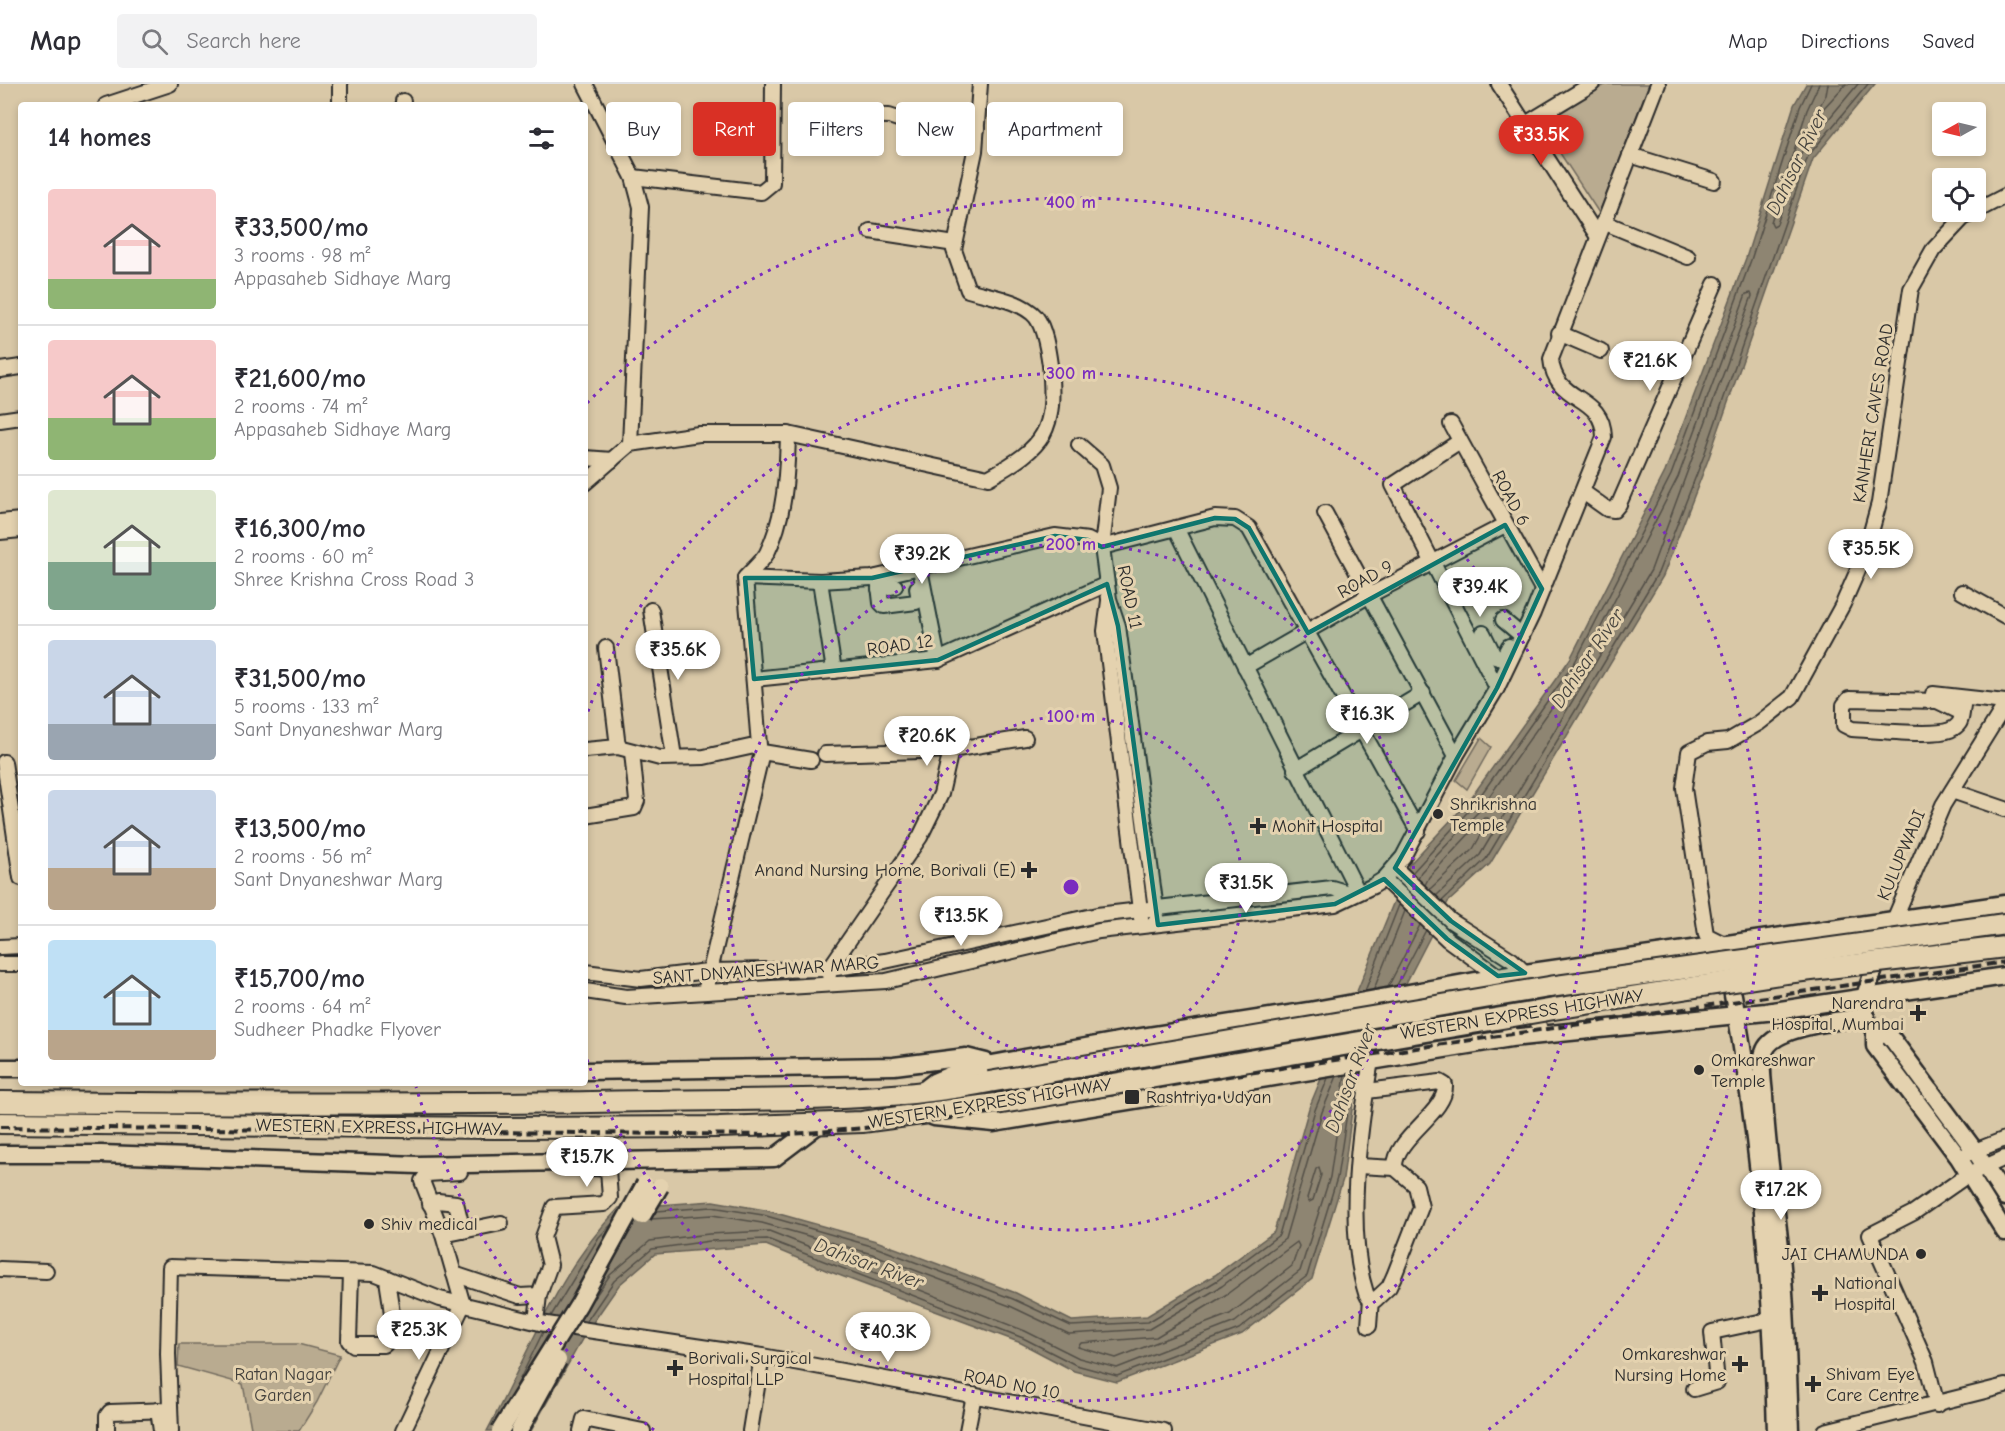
<!DOCTYPE html>
<meta charset="utf-8">
<style>
:root{--surface:#fff;--page:#f2f2f3;--text:#2b2b33;--muted:#7c7c81;--line:#e1e1e2;--accent:#d93025}
body{margin:0;font-family:"Comic Neue",sans-serif;background:var(--page);color:var(--text);height:100vh;display:flex;flex-direction:column;font-size:22px;white-space:nowrap}
*{box-sizing:border-box;margin:0}
p{font-size:20px;color:var(--muted)}
.icon{flex:none;width:33px;height:33px;fill:none;stroke:currentColor;stroke-width:2;stroke-linecap:round;stroke-linejoin:round}
.map{position:relative;flex:1;overflow:hidden}
.details{position:absolute;left:18px;top:18px;width:570px;height:984px;display:flex;flex-direction:column;background:var(--surface);border-radius:6px;box-shadow:0 3px 9px #0003}
.details>*{flex:none}
.hud{position:absolute;left:606px;top:18px;width:570px;height:54px;display:flex;gap:12px}
.needle{width:39px;rotate:262deg}
.buttons{position:absolute;left:1932px;top:18px;display:grid;gap:12px}
.buttons a{display:grid;place-items:center;width:54px;height:54px;border-radius:6px;background:var(--surface);box-shadow:0 3px 9px #0003;font-size:30px}
.price{position:absolute;translate:-50% -51px;padding:0 14px;border-radius:21px;background:#fff;color:#222;font-size:20px;line-height:39px;filter:drop-shadow(0 2px 3px #0008)}
.price::after{content:'';position:absolute;left:50%;top:36px;width:18px;height:14px;margin-left:-9px;background:inherit;clip-path:polygon(0 0,100% 0,50% 100%)}
.price.active{background:var(--accent);color:#fff}
ul{padding:0;list-style:none}
li{display:flex;align-items:center;gap:18px;height:150px;padding:0 30px}
li+li{border-top:2px solid var(--line)}
li span{display:grid;place-items:center;flex:none;width:168px;height:120px;border-radius:6px;color:#555}
li>.icon{margin-inline-start:auto}
span .icon{width:72px;height:72px;fill:#fffc;stroke-width:1}
li b{font-size:26px}
h2{display:flex;justify-content:space-between;align-items:center;height:72px;padding:0 30px;font-size:26px}
.chip{padding:0 21px;border-radius:6px;background:var(--surface);box-shadow:0 3px 9px #0003;font-size:21px;line-height:54px}
.chip.active{background:var(--accent);color:#fff}
header{display:flex;align-items:center;gap:36px;box-sizing:border-box;height:84px;padding:0 30px;background:var(--surface);border-bottom:2px solid var(--line)}
header strong{font-size:28px}
nav{display:flex;gap:33px;margin-inline-start:auto;font-size:21px}
.search{width:420px;height:54px;background:var(--page);display:flex;align-items:center;gap:15px;box-sizing:border-box;padding:0 21px;border-radius:6px;color:var(--muted);font-size:22px}
.map>svg:first-child{display:block}
.green{fill:#b9ab90;stroke:#726b5e;stroke-width:1.5}
.water{fill:#8e8572;stroke:#666156;stroke-width:1.5}
.lines{fill:none;stroke-linecap:round;stroke-linejoin:round}
.shore{stroke:#534f47;stroke-width:1.5}
.minor-casing{stroke:#2b2b2b;stroke-width:18}
.major-casing{stroke:#2b2b2b;stroke-width:21}
.highway-casing{stroke:#2b2b2b;stroke-width:24}
.minor{stroke:#e4d2af;stroke-width:14}
.major{stroke:#e4d2af;stroke-width:16}
.highway{stroke:#e4d2af;stroke-width:20}
.rail{stroke:#2b2b2b;stroke-width:4;stroke-dasharray:9 4.5;stroke-linecap:butt}
.major-bridge-casing{stroke:#2b2b2b;stroke-width:21;stroke-linecap:butt}
.highway-bridge-casing{stroke:#2b2b2b;stroke-width:24;stroke-linecap:butt}
.major-bridge{stroke:#e4d2af;stroke-width:16}
.highway-bridge{stroke:#e4d2af;stroke-width:20}
.marked{fill:#0f766e;fill-opacity:0.2;stroke:#0f766e;stroke-width:4.5;stroke-linejoin:round}
.ring{fill:none;stroke:#7b2cbf;stroke-width:3;stroke-dasharray:3 6}
.poi-dot{fill:#2b2b2b;stroke:#e4d2af;stroke-width:2}
.labels{text-anchor:middle;stroke-width:6;stroke-linejoin:round;paint-order:stroke}
.street-label{font-size:18px;fill:#2b2b2b;stroke:#e4d2af}
.poi-label{font-size:18px;fill:#2b2b2b;stroke:#e4d2af;text-anchor:start}
.park-label{font-size:18px;fill:#403e3a;stroke:#e4d2af}
.water-label{font-size:20px;font-style:italic;fill:#44423d;stroke:#e4d2af}
.centre{fill:#7b2cbf;stroke:#e4d2af;stroke-width:3}
.ring-label{font-size:18px;text-anchor:middle;font-weight:bold;fill:#7b2cbf;stroke:#e4d2af;stroke-width:6;stroke-linejoin:round;paint-order:stroke}
</style>
<header>
<strong>Map</strong>
<div class="search"><svg class="icon" aria-label="search" viewBox="0 0 24 24"><circle cx="10" cy="10" r="6"/><path d="M15 15l6 6"/></svg>Search here</div>
<nav><a>Map</a><a>Directions</a><a>Saved</a></nav>
</header>
<div class="map">
<svg width="2005" height="1347" viewBox="0 0 2005 1347">
<rect width="100%" height="100%" fill="#d9c8a7"/>
<filter id="ink" filterUnits="userSpaceOnUse"><feTurbulence type="fractalNoise" baseFrequency=".0167" numOctaves="2"/><feDisplacementMap in="SourceGraphic" scale="12" xChannelSelector="R" yChannelSelector="G"/><feConvolveMatrix kernelMatrix="1 2 1 2 8 2 1 2 1" color-interpolation-filters="sRGB"/></filter>
<g filter="url(#ink)">
<g class="green">
<polygon points="1606,0 1649,0 1599,129 1541,40"/>
<polygon points="1481,654 1491,663 1467,705 1456,696"/>
<polygon points="179,1260 298,1260 340,1271 317,1318 299,1347 256,1347 251,1344 243,1300 178,1282"/>
</g>
<path class="water" d="M1806 0H1875L1813 75 1708 376 1663 492 1490 780 1448 818 1360 988 1354 1011 1343 1095 1312 1195 1242 1250 1117 1298 1074 1287 1021 1259 828 1187 766 1161 655 1170 619 1201 585 1250 531 1347H487C528 1271 558 1186 619 1124L713 1117 765 1126 876 1157 1016 1209 1072 1237 1147 1232 1215 1191 1274 1148 1309 1024 1409 781 1468 718 1570 575 1665 388 1746 174 1794 21Z"/>
<g class="lines">
<g class="shore">
<polyline points="1819,0 1807,26 1771,138 1773,142 1777,140 1802,67 1858,0"/>
<polyline points="1828,0 1826,11 1818,25 1820,28 1846,0"/>
<polyline points="1412,789 1473,722 1575,578 1671,391 1751,176 1800,23 1811,0"/>
<polyline points="1418,794 1421,788 1479,727 1581,582 1678,393 1746,210 1751,209 1752,212 1651,486 1480,771 1436,812"/>
<polyline points="1425,801 1429,793 1484,734 1488,734 1489,737 1473,765 1430,805"/>
<polyline points="1442,817 1486,775 1658,489 1703,374 1808,72 1868,0"/>
<polyline points="1397,901 1426,846"/>
<polyline points="1388,903 1420,841"/>
<polyline points="1374,905 1405,827"/>
<polyline points="1365,907 1399,821"/>
<polygon points="1319,1083 1321,1091 1313,1116 1309,1118 1307,1114 1316,1085"/>
<polyline points="656,1127 712,1123 763,1131 875,1163 1013,1215 1071,1242 1148,1238 1218,1196 1279,1151 1315,1026 1328,994"/>
<polyline points="651,1135 712,1131 762,1139 872,1170 1010,1222 1069,1250 1149,1245 1222,1202 1285,1155 1322,1028 1337,992"/>
<polygon points="1297,1158 1299,1162 1292,1182 1230,1230 1116,1274 1078,1263 1081,1259 1156,1253 1227,1210"/>
<polyline points="594,1214 610,1191 650,1157 709,1150 769,1147 1025,1247 1079,1274 1117,1284 1235,1238 1300,1187 1330,1093 1345,991"/>
<polyline points="551,1232 599,1153 612,1140"/>
<polyline points="586,1238 614,1197 652,1165 710,1157 767,1155 1023,1254 1076,1281 1117,1292 1239,1245 1307,1192 1337,1094 1353,990"/>
<polyline points="516,1303 543,1248"/>
</g>
<g class="minor-casing">
<g id="minor">
<polyline points="585,0 633,93 641,123 630,360 585,399"/>
<polyline points="1499,0 1598,153"/>
<polyline points="106,21 170,0"/>
<polyline points="340,21 340,0"/>
<polyline points="403,21 403,17"/>
<polyline points="851,31 889,32 919,42 977,45"/>
<polyline points="1524,41 1592,0"/>
<polyline points="1630,71 1714,97"/>
<polyline points="633,93 761,108 772,99 773,0"/>
<polyline points="1976,127 2005,112"/>
<polyline points="1603,138 1688,173"/>
<polyline points="870,147 955,160"/>
<polyline points="1559,249 1601,267"/>
<polyline points="0,286 21,283"/>
<polyline points="0,336 21,333"/>
<polyline points="1451,340 1542,505"/>
<polyline points="1460,357 1393,401 1497,604"/>
<path d="M630 360 699 350H788L988 394C1046 362 1056 347 1050 281 1048 267 1045 245 1036 233 1021 216 988 212 968 206L954 166 975 67 980 0"/>
<polyline points="1079,361 1102,381 1109,404 1102,463 1109,515 1118,542 1157,833"/>
<polyline points="585,374 612,376"/>
<polyline points="1583,408 1607,425 1614,426 1619,420 1715,200"/>
<polyline points="1325,429 1456,672"/>
<polyline points="0,438 21,436"/>
<polyline points="1176,444 1358,808"/>
<polyline points="0,448 21,446"/>
<polyline points="1102,463 1215,434 1235,435 1249,444 1418,747"/>
<polyline points="920,485 938,576"/>
<polyline points="878,493 881,519 884,522 916,518 919,516 917,504"/>
<polyline points="745,494 820,497 872,494 1055,452 1088,456 1102,463"/>
<polyline points="820,497 834,587"/>
<polyline points="879,505 895,502"/>
<polyline points="1962,508 2005,532"/>
<polyline points="1109,517 1105,547 1141,834"/>
<polyline points="651,526 674,673"/>
<polyline points="1503,536 1522,552"/>
<polyline points="1483,549 1495,573 1502,575 1509,562"/>
<polyline points="606,564 618,663"/>
<polyline points="1245,583 1370,511 1505,441"/>
<polyline points="754,595 938,576 1107,500"/>
<polyline points="1933,610 2005,618"/>
<path d="M1962 629C1961 638 1959 642 1950 646 1933 653 1873 646 1852 645L1844 641V621L1849 615 1937 617 1962 629 1964 614"/>
<path d="M585 666 618 663 660 674 704 673 759 661 745 494C752 486 762 478 767 469 785 433 787 390 788 350"/>
<polyline points="825,670 951,666 1025,654"/>
<polyline points="4,678 21,794"/>
<polyline points="1295,686 1423,609"/>
<polyline points="1952,707 2005,725"/>
<polyline points="585,732 634,724 637,717 632,668"/>
<polyline points="1395,784 1451,837 1512,876 1525,889 1541,950"/>
<polyline points="1384,795 1447,855 1498,892 1511,954"/>
<polyline points="1894,836 1943,721 2005,621"/>
<polyline points="1724,860 1706,851 1684,704 1689,668 1707,659 1728,657 1759,639 1792,613 1843,520 1865,470 1879,419 1911,205 1933,166 1963,134 1975,128"/>
<polyline points="0,863 21,862"/>
<polyline points="0,880 21,880"/>
<polyline points="585,888 641,895 708,887 829,885 885,877 1097,831 1332,804 1352,810"/>
<polyline points="829,891 829,885 920,753 941,710 951,666"/>
<path d="M585 907 626 913 886 897 1099 847 1335 820 1373 802 1384 795 1403 773 1456 672 1497 604 1533 529 1604 353C1603 308 1555 321 1551 275L1658 0"/>
<polyline points="705,908 762,668 811,676"/>
<path d="M1367 1007 1440 998 1445 1001C1447 1029 1393 1054 1395 1084L1416 1102 1421 1123 1394 1192 1389 1203 1375 1216 1368 1213 1366 1209C1345 1144 1360 1043 1371 976"/>
<polyline points="1967,1070 2005,1055"/>
<polyline points="1359,1082 1395,1084"/>
<polyline points="430,1120 438,1117 456,1119 463,1147"/>
<polyline points="443,1151 501,1139"/>
<polyline points="0,1185 46,1187"/>
<path d="M351 1189 349 1257 354 1261H384C400 1249 388 1211 387 1194"/>
<polyline points="454,1190 520,1212 539,1211 550,1181 543,1153 554,1123 604,1120 610,1114 608,1085 593,1084"/>
<polyline points="536,1238 539,1211"/>
<polyline points="1369,1242 1371,1215"/>
<polyline points="1694,1305 1717,1298 1712,1248 1773,1235"/>
<polyline points="1937,1321 1926,1278 1870,1151 1913,1129 1969,1090 2005,1074"/>
<polyline points="158,1326 161,1347"/>
<polyline points="107,1347 107,1332 110,1328 170,1326"/>
<polyline points="171,1347 168,1270 170,1183 374,1189 440,1215 540,1239 762,1272 1164,1347"/>
<polyline points="403,1347 463,1221 443,1151 422,1097 427,1090 460,1088"/>
<polyline points="581,1347 584,1335 643,1347"/>
<polyline points="750,1347 762,1272"/>
<polyline points="967,1347 974,1311"/>
<polyline points="1825,1347 2005,1302"/>
</g>
</g>
<g class="major-casing">
<g id="major">
<path d="M1728 885C1758 1037 1772 1192 1776 1347"/>
<polyline points="1865,925 1864,915 1879,870"/>
<polyline points="1875,945 1875,962 1959,1074 2005,1148"/>
<polyline points="1875,945 1890,952 1975,1067 2005,1113"/>
<polyline points="0,984 21,984"/>
<polyline points="585,987 894,982 966,973 986,978"/>
<polyline points="921,1008 934,998 965,985 1129,955 1309,927 1503,892 2005,820"/>
<polyline points="934,1033 994,1039 1511,954 1766,928 2005,892"/>
<polyline points="0,1070 101,1070 418,1081 774,1074 819,1040"/>
<path d="M1790 1347C1788 1292 1787 1238 1782 1183 1777 1125 1766 1069 1764 1011 1763 997 1759 979 1765 966 1775 942 1842 936 1866 933"/>
</g>
</g>
<g class="highway-casing">
<g id="highway">
<path d="M0 1018C217 1020 434 1021 652 1017 764 1014 878 1020 989 998"/>
<polyline points="0,1039 493,1044 719,1043 862,1038 996,1020"/>
</g>
</g>
<use href="#minor" class="minor"/>
<use href="#major" class="major"/>
<use href="#highway" class="highway"/>
<path class="rail" d="M0 1043 774 1051C949 1041 1121 1008 1294 982 1531 947 1768 913 2005 878"/>
<g class="major-bridge-casing">
<g id="major-bridge">
<polyline points="642,1132 660,1102"/>
<polyline points="500,1347 579,1220 645,1100"/>
<polyline points="519,1347 558,1276"/>
</g>
</g>
<g class="highway-bridge-casing">
<g id="highway-bridge">
<polyline points="989,998 1549,903 2005,840"/>
<polyline points="996,1020 1554,925 1786,889 2005,863"/>
</g>
</g>
<use href="#major-bridge" class="major-bridge"/>
<use href="#highway-bridge" class="highway-bridge"/>
</g>
</g>
<path class="marked" d="M1215 434 1235 435 1249 444 1308 549 1505 441 1542 505 1497 604 1395 784 1451 837 1525 889 1498 892 1447 855 1384 795 1335 820 1158 841 1118 542 1107 500 938 576 754 595 745 494H872L1055 452 1088 456 1102 463Z"/>
<g class="ring">
<circle cx="1071" cy="803" r="171"/>
<circle cx="1071" cy="803" r="343"/>
<path d="M585 636A514 514 0 1 1 585 970"/>
<path d="M654 1346A685 685 0 0 1 416 1003M587 319A685 685 0 1 1 1488 1346"/>
</g>
<g class="poi-dot">
<circle cx="1438" cy="730" r="6"/>
<path d="M1255 733h6v6h6v6h-6v6h-6v-6h-6v-6h6z"/>
<path d="M1026 777h6v6h6v6h-6v6h-6v-6h-6v-6h6z"/>
<path d="M1915 920h6v6h6v6h-6v6h-6v-6h-6v-6h6z"/>
<circle cx="1699" cy="986" r="6"/>
<rect x="1124" y="1005" width="16" height="16" rx="3"/>
<circle cx="369" cy="1140" r="6"/>
<circle cx="1921" cy="1170" r="6"/>
<path d="M1817 1200h6v6h6v6h-6v6h-6v-6h-6v-6h6z"/>
<path d="M1737 1271h6v6h6v6h-6v6h-6v-6h-6v-6h6z"/>
<path d="M672 1275h6v6h6v6h-6v6h-6v-6h-6v-6h6z"/>
<path d="M1810 1291h6v6h6v6h-6v6h-6v-6h-6v-6h6z"/>
</g>
<g class="labels">
<g class="street-label">
<text transform="translate(1873 329) rotate(-81)" y="6">KANHERI CAVES ROAD</text>
<text transform="translate(1511 414) rotate(62)" y="6">ROAD 6</text>
<text transform="translate(1365 495) rotate(-29)" y="6">ROAD 9</text>
<text transform="translate(1130 513) rotate(78)" y="6">ROAD 11</text>
<text transform="translate(900 561) rotate(-8)" y="6">ROAD 12</text>
<text transform="translate(1901 771) rotate(-67)" y="6">KULUPWADI</text>
<text transform="translate(766 886) rotate(-4)" y="6">SANT DNYANESHWAR MARG</text>
<text transform="translate(1522 930) rotate(-9)" y="6">WESTERN EXPRESS HIGHWAY</text>
<text transform="translate(990 1019) rotate(-9)" y="6">WESTERN EXPRESS HIGHWAY</text>
<text transform="translate(379 1043) rotate(1)" y="6">WESTERN EXPRESS HIGHWAY</text>
<text transform="translate(1012 1300) rotate(11)" y="6">ROAD NO 10</text>
</g>
<g class="poi-label">
<text x="1450" y="726">Shrikrishna<tspan x="1450" dy="21">Temple</tspan></text>
<text x="1272" y="748">Mohit Hospital</text>
<text x="1016" y="792" text-anchor="end">Anand Nursing Home, Borivali (E)</text>
<text x="1904" y="925" text-anchor="end">Narendra<tspan x="1904" dy="21">Hospital, Mumbai</tspan></text>
<text x="1711" y="982">Omkareshwar<tspan x="1711" dy="21">Temple</tspan></text>
<text x="1146" y="1019">Rashtriya Udyan</text>
<text x="381" y="1146">Shiv medical</text>
<text x="1909" y="1176" text-anchor="end">JAI CHAMUNDA</text>
<text x="1834" y="1205">National<tspan x="1834" dy="21">Hospital</tspan></text>
<text x="1726" y="1276" text-anchor="end">Omkareshwar<tspan x="1726" dy="21">Nursing Home</tspan></text>
<text x="688" y="1280">Borivali Surgical<tspan x="688" dy="21">Hospital LLP</tspan></text>
<text x="1826" y="1296">Shivam Eye<tspan x="1826" dy="21">Care Centre</tspan></text>
</g>
<g class="park-label">
<text x="283" y="1296">Ratan Nagar<tspan x="283" dy="21">Garden</tspan></text>
</g>
<g class="water-label">
<text transform="translate(1796 78) rotate(-64)" y="7">Dahisar River</text>
<text transform="translate(1587 574) rotate(-56)" y="7">Dahisar River</text>
<text transform="translate(1350 994) rotate(-70)" y="7">Dahisar River</text>
<text transform="translate(869 1179) rotate(20)" y="7">Dahisar River</text>
</g>
</g>
<circle cx="1071" cy="803" r="9" class="centre"/>
<g class="ring-label">
<text x="1071" y="124">400 m</text>
<text x="1071" y="295">300 m</text>
<text x="1071" y="466">200 m</text>
<text x="1071" y="638">100 m</text>
</g>
</svg>
<div class="buttons">
<a><svg class="needle" viewBox="-14 -14 28 28"><path d="M0-13l5 13h-10z" fill="#e53935"/><path d="M0 13l5-13h-10z" fill="#7c7c81"/></svg></a>
<a><svg class="icon" aria-label="locate" viewBox="0 0 24 24"><circle cx="12" cy="12" r="6"/><path d="M12 2v4M12 18v4M2 12h4M18 12h4"/></svg></a>
</div>
<b class="price active" style="left:1541px;top:82px">₹33.5K</b>
<b class="price" style="left:1650px;top:308px">₹21.6K</b>
<b class="price" style="left:1871px;top:496px">₹35.5K</b>
<b class="price" style="left:922px;top:501px">₹39.2K</b>
<b class="price" style="left:1480px;top:534px">₹39.4K</b>
<b class="price" style="left:678px;top:597px">₹35.6K</b>
<b class="price" style="left:1367px;top:661px">₹16.3K</b>
<b class="price" style="left:927px;top:683px">₹20.6K</b>
<b class="price" style="left:1246px;top:830px">₹31.5K</b>
<b class="price" style="left:961px;top:863px">₹13.5K</b>
<b class="price" style="left:587px;top:1104px">₹15.7K</b>
<b class="price" style="left:1781px;top:1137px">₹17.2K</b>
<b class="price" style="left:419px;top:1277px">₹25.3K</b>
<b class="price" style="left:888px;top:1279px">₹40.3K</b>
<div class="hud">
<a class="chip">Buy</a>
<a class="chip active">Rent</a>
<a class="chip">Filters</a>
<a class="chip">New</a>
<a class="chip">Apartment</a>
</div>
<section class="details">
<h2>14 homes<svg class="icon" aria-label="filters" viewBox="0 0 24 24"><path d="M4 7h16M4 17h16"/><circle cx="9" cy="7" r="2"/><circle cx="15" cy="17" r="2"/></svg></h2>
<ul>
<li><span style="background:linear-gradient(#f6c9c9 75%,#8fb573 0)"><svg class="icon" aria-label="home" viewBox="0 0 24 24"><path d="M3 11l9-7 9 7M6 9v11h12V9"/></svg></span><div><b>₹33,500/mo</b><p>3 rooms · 98 m²</p><p>Appasaheb Sidhaye Marg</p></div></li>
<li><span style="background:linear-gradient(#f6c9c9 65%,#8fb573 0)"><svg class="icon" aria-label="home" viewBox="0 0 24 24"><path d="M3 11l9-7 9 7M6 9v11h12V9"/></svg></span><div><b>₹21,600/mo</b><p>2 rooms · 74 m²</p><p>Appasaheb Sidhaye Marg</p></div></li>
<li><span style="background:linear-gradient(#dfe7d0 60%,#7fa58c 0)"><svg class="icon" aria-label="home" viewBox="0 0 24 24"><path d="M3 11l9-7 9 7M6 9v11h12V9"/></svg></span><div><b>₹16,300/mo</b><p>2 rooms · 60 m²</p><p>Shree Krishna Cross Road 3</p></div></li>
<li><span style="background:linear-gradient(#c9d6e8 70%,#9aa5b1 0)"><svg class="icon" aria-label="home" viewBox="0 0 24 24"><path d="M3 11l9-7 9 7M6 9v11h12V9"/></svg></span><div><b>₹31,500/mo</b><p>5 rooms · 133 m²</p><p>Sant Dnyaneshwar Marg</p></div></li>
<li><span style="background:linear-gradient(#c9d6e8 65%,#b9a48a 0)"><svg class="icon" aria-label="home" viewBox="0 0 24 24"><path d="M3 11l9-7 9 7M6 9v11h12V9"/></svg></span><div><b>₹13,500/mo</b><p>2 rooms · 56 m²</p><p>Sant Dnyaneshwar Marg</p></div></li>
<li><span style="background:linear-gradient(#bfe0f5 75%,#b9a48a 0)"><svg class="icon" aria-label="home" viewBox="0 0 24 24"><path d="M3 11l9-7 9 7M6 9v11h12V9"/></svg></span><div><b>₹15,700/mo</b><p>2 rooms · 64 m²</p><p>Sudheer Phadke Flyover</p></div></li>
</ul>
</section>
</div>
